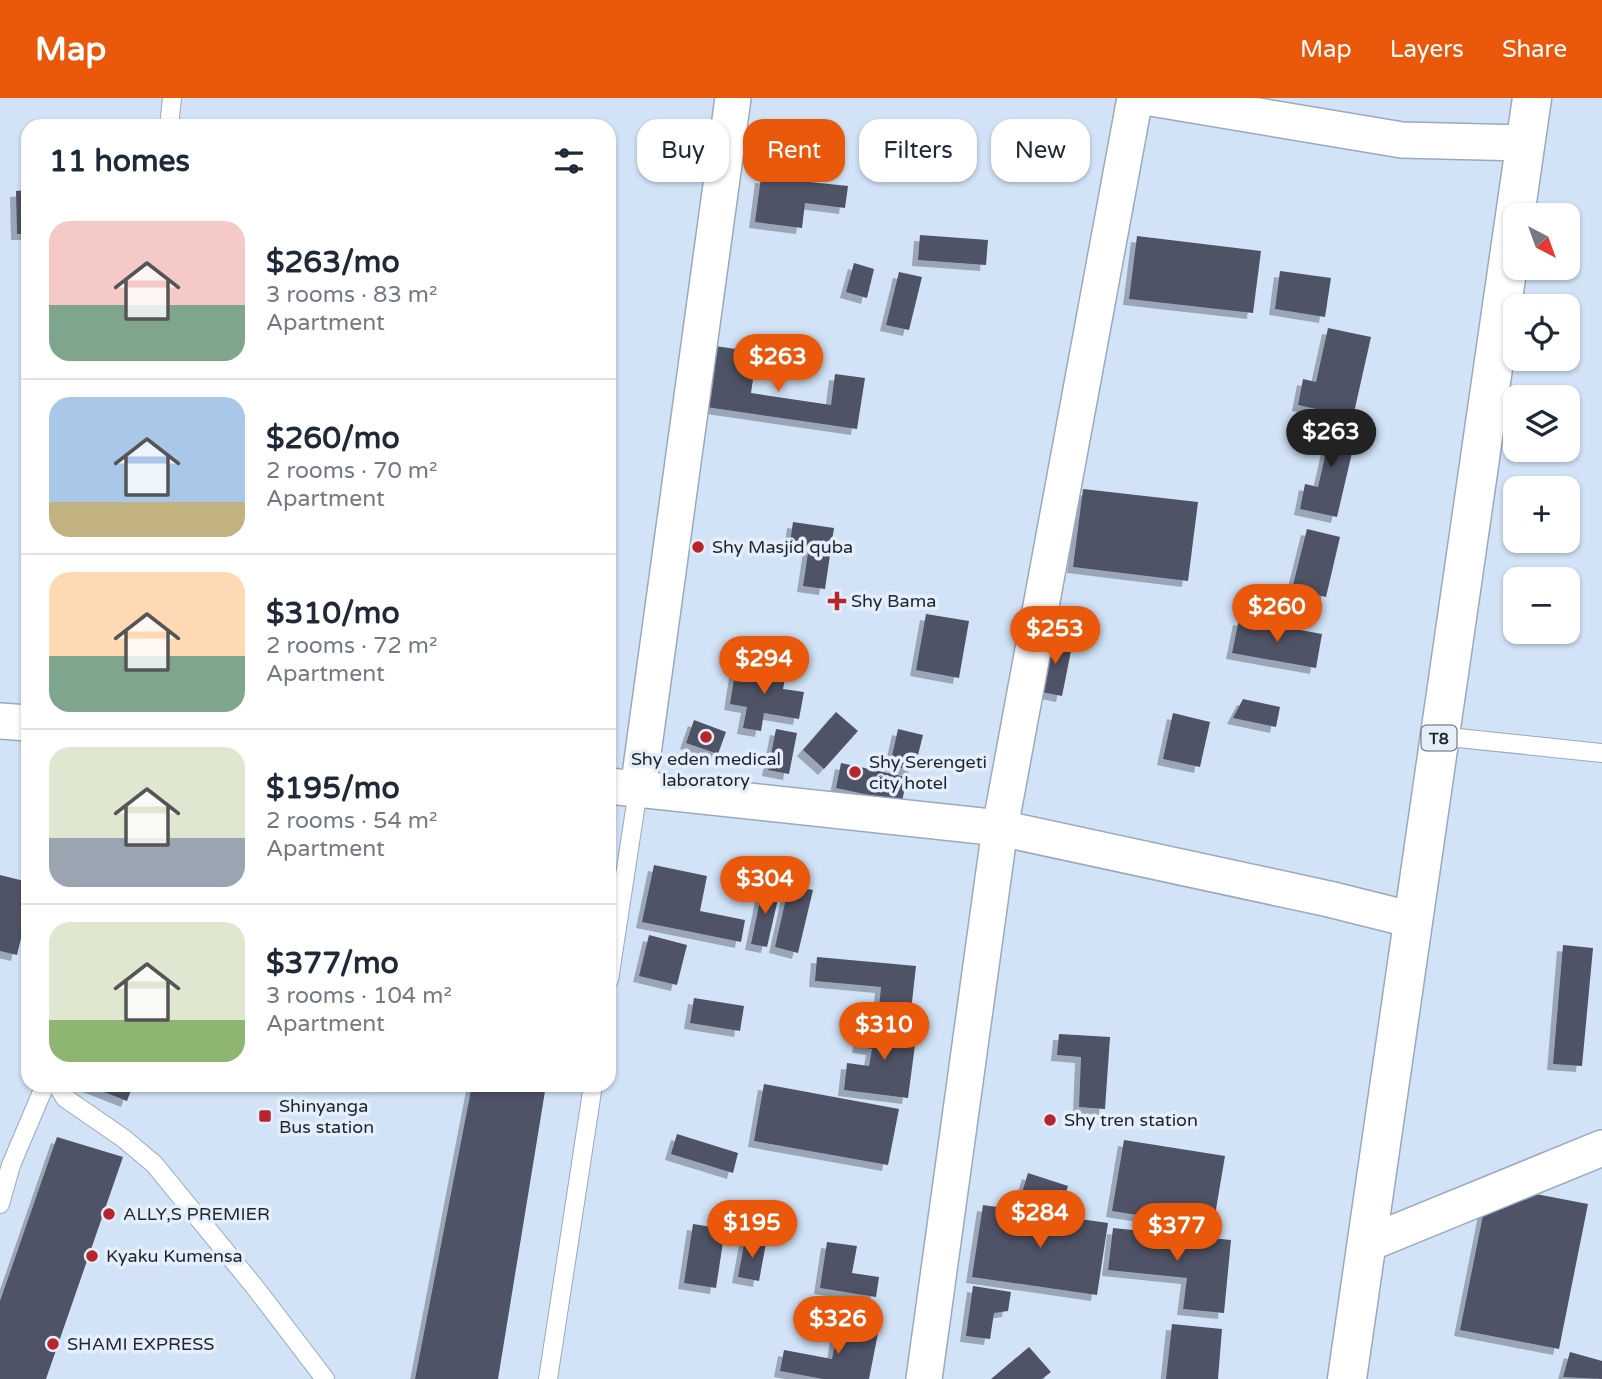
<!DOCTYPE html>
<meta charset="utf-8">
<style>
:root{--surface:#fff;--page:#f6f6f7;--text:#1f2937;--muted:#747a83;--line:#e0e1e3;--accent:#ea580c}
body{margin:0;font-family:"Varela Round",sans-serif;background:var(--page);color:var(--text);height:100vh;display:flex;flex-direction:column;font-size:26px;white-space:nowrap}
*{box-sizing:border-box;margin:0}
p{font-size:23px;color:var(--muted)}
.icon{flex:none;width:38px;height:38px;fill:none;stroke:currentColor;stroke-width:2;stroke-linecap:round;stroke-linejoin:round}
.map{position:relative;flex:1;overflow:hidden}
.drawer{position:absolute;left:21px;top:21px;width:595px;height:973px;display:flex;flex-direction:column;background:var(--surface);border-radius:21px;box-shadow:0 2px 5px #0004}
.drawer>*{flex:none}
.top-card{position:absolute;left:637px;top:21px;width:665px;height:63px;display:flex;gap:14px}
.needle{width:46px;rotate:139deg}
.tools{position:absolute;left:1503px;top:105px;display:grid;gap:14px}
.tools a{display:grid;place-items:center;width:77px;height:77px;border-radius:14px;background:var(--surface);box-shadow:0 2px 5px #0004;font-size:35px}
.price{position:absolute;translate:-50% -60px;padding:0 16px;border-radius:24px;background:var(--accent);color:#fff;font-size:23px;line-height:46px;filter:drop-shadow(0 2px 4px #0008)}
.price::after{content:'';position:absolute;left:50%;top:42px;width:21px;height:16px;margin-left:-10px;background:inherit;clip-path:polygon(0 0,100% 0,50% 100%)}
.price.active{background:#222;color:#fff}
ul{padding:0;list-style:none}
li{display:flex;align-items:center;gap:21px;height:175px;padding:0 28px}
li+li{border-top:2px solid var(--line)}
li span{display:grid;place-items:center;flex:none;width:196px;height:140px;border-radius:21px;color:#555}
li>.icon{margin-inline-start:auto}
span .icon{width:84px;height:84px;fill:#fffc;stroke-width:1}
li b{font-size:30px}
h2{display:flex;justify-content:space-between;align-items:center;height:84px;padding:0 28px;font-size:30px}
.tag{padding:0 24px;border-radius:21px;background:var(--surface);box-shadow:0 2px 5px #0004;font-size:24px;line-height:63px}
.tag.active{background:var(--accent);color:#fff}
header{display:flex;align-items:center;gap:42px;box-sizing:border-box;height:98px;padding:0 35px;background:var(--accent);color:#fff}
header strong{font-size:33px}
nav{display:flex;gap:38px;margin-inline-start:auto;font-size:24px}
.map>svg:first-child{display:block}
.building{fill:#505266;filter:url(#shadow)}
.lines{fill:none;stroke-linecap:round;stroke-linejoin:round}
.lane-casing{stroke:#9aa9bc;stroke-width:20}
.street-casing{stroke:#9aa9bc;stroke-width:38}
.highway-casing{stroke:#9aa9bc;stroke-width:41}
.lane{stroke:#fff;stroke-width:18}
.street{stroke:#fff;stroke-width:35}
.highway{stroke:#fff;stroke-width:38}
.poi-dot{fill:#b6262c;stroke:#e5effb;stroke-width:2.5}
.labels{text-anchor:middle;stroke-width:7;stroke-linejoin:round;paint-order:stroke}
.shield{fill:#e5effb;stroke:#5a626a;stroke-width:2}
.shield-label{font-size:16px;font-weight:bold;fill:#1f252c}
.poi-label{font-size:18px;fill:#1f252c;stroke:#e5effb;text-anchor:start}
</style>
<header>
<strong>Map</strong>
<nav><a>Map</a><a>Layers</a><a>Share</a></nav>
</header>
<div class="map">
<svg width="1602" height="1281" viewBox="0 0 1602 1281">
<defs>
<filter id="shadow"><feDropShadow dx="-6" dy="6" stdDeviation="0" flood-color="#0004"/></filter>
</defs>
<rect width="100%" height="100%" fill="#d2e3f7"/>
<g class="building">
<polygon points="761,79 848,88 845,110 805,105 802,130 755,124"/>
<polygon points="28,92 28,136 17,136 16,93"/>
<polygon points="920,137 988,142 986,167 918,162"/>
<polygon points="1137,138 1261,153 1253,215 1129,201"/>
<polygon points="854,165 874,171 867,200 846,194"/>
<polygon points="1280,173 1331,180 1325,219 1275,211"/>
<polygon points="899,174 922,179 909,232 886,227"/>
<polygon points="1328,230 1371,239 1353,319 1298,307 1303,281 1316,284"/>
<polygon points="715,248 757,254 751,295 831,307 835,276 865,280 857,331 706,309"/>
<polygon points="1322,321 1358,329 1337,419 1300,411 1305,386 1318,389 1327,350 1316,347"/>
<polygon points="1083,391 1198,404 1188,483 1073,469"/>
<polygon points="793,424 834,430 825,491 803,488 809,448 790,445"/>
<polygon points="1307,431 1340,439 1326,499 1292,491"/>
<polygon points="926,516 969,523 959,580 916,572"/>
<polygon points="1239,521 1322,536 1316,570 1232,555"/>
<polygon points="1048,538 1073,543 1062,598 1036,593"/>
<polygon points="736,568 786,576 783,591 804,594 799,621 764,615 761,633 743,630 747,609 730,606"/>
<polygon points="1243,601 1280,609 1276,629 1233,620"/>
<polygon points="836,614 858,633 824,671 803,652"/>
<polygon points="1173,615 1210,624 1200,669 1163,661"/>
<polygon points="694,622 726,634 718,656 686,645"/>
<polygon points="776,631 797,635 789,676 768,672"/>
<polygon points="898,631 923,637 914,673 890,667"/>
<polygon points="841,665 907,679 902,704 836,690"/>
<polygon points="654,767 707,778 700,813 745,822 741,844 642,824"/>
<polygon points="0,777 28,784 28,811 17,857 0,853"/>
<polygon points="789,787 813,792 798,855 775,849"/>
<polygon points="763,788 780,792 767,849 751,846"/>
<polygon points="649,837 687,847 677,887 639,878"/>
<polygon points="1563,847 1593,850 1582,968 1553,966"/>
<polygon points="817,859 916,868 910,922 878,919 881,889 815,883"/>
<polygon points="694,900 744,908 740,933 690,925"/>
<polygon points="862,925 917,932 908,1000 844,992 847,965 869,968 872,951 858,949"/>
<polygon points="1059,936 1110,939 1105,1011 1079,1009 1081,959 1057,957"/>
<polygon points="764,986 899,1011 888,1067 754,1043"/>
<polygon points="86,987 133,987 127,1003"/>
<polygon points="472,987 546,987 498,1281 415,1281"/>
<polygon points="677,1036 738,1055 733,1075 671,1056"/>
<polygon points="57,1039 123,1059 46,1281 0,1281 0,1203"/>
<polygon points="1124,1042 1225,1058 1213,1129 1112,1113"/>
<polygon points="1028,1075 1068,1088 1059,1115 1020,1101"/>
<polygon points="1489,1087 1588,1106 1559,1251 1460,1232"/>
<polygon points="983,1107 1108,1125 1097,1197 972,1179"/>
<polygon points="693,1126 725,1131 716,1190 684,1185"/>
<polygon points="1113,1130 1231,1142 1224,1215 1183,1211 1187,1180 1108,1172"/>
<polygon points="745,1141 766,1145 759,1183 738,1179"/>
<polygon points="827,1144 857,1148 852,1175 879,1179 876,1199 820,1190"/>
<polygon points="973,1188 1011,1194 1008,1213 994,1215 990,1241 966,1238"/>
<polygon points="839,1223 879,1230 869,1281 823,1281 780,1273 784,1252 832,1261"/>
<polygon points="1172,1226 1222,1231 1218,1281 1166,1281"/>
<polygon points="1029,1249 1051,1274 1042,1281 991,1281"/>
<polygon points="1570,1254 1602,1263 1602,1281 1563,1279"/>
</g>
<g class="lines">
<g class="lane-casing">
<g id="lane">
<polyline points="169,28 172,0"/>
<polyline points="1439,638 1602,655"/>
<polyline points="609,882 638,692"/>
<polyline points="57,987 65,1000 123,1040 154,1066 254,1188 325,1281"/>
<polyline points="0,1106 11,1067 45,987"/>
<polyline points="548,1281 593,987"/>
</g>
</g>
<g class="street-casing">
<g id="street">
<polyline points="1151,0 1402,42 1524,45"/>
<polyline points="0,623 28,625"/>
<polyline points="609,688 1000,730 1329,801 1413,822"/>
<polyline points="638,692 733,0"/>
<polyline points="1367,1146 1602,1050"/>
<polyline points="924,1281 1000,730 1135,0"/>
</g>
</g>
<g class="highway-casing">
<polyline id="highway" points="1347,1281 1532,0"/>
</g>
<use href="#lane" class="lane"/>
<use href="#street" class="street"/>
<use href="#highway" class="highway"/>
</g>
<g class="poi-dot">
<circle cx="698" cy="449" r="7"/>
<path d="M833.5 492.5h7v7h7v7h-7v7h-7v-7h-7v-7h7z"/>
<circle cx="706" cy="639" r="7"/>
<circle cx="855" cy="674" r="7"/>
<rect x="258" y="1011" width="14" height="14" rx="3.5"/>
<circle cx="1050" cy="1022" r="7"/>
<circle cx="109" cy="1116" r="7"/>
<circle cx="92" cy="1158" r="7"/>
<circle cx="53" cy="1246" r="7"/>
</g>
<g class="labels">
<rect class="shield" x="1421.5" y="627.5" width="35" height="25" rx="5"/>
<g class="shield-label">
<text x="1439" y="646">T8</text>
</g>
<g class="poi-label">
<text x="712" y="455">Shy Masjid quba</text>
<text x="851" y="509">Shy Bama</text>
<text x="706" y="667" text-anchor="middle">Shy eden medical<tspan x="706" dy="21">laboratory</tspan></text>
<text x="869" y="670">Shy Serengeti<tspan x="869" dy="21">city hotel</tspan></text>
<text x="279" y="1014">Shinyanga<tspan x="279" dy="21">Bus station</tspan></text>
<text x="1064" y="1028">Shy tren station</text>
<text x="123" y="1122">ALLY,S PREMIER</text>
<text x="106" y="1164">Kyaku Kumensa</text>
<text x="67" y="1252">SHAMI EXPRESS</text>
</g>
</g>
</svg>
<div class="tools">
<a><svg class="needle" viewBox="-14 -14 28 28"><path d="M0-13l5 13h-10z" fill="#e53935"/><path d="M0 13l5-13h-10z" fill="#747a83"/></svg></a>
<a><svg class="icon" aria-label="locate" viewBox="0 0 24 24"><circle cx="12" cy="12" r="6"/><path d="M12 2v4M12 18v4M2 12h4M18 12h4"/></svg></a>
<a><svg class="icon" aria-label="layers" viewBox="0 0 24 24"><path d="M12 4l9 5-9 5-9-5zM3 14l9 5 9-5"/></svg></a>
<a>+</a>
<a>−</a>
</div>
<b class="price" style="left:778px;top:296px">$263</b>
<b class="price active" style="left:1331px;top:371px">$263</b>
<b class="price" style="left:1277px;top:546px">$260</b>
<b class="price" style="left:1055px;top:568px">$253</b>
<b class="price" style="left:764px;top:598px">$294</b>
<b class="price" style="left:765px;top:818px">$304</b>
<b class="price" style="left:884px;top:964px">$310</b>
<b class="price" style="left:1040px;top:1152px">$284</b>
<b class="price" style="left:752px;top:1162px">$195</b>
<b class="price" style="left:1177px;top:1165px">$377</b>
<b class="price" style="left:838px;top:1258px">$326</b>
<div class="top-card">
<a class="tag">Buy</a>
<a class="tag active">Rent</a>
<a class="tag">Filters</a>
<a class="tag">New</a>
</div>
<section class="drawer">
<h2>11 homes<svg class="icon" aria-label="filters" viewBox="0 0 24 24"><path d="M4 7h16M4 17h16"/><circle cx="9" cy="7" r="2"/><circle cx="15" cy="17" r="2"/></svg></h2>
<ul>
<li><span style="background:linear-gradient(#f6c9c9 60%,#7fa58c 0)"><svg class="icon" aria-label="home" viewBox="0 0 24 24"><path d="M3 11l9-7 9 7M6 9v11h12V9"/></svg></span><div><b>$263/mo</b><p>3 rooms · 83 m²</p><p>Apartment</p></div></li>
<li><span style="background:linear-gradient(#a9c7e8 75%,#c2b280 0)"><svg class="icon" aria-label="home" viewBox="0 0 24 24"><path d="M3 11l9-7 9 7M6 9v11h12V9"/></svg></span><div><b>$260/mo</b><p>2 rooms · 70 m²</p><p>Apartment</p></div></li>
<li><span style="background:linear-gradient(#ffd9b3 60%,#7fa58c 0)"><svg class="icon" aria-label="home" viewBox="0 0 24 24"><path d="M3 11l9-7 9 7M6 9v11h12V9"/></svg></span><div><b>$310/mo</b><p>2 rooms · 72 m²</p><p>Apartment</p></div></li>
<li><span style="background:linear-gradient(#dfe7d0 65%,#9aa5b1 0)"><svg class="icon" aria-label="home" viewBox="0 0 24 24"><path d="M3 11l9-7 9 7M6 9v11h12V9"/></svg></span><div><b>$195/mo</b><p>2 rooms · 54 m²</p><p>Apartment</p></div></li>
<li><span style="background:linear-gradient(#dfe7d0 70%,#8fb573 0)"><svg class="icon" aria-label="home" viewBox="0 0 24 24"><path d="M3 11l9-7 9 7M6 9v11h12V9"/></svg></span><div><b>$377/mo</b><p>3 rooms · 104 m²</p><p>Apartment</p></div></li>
</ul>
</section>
</div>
